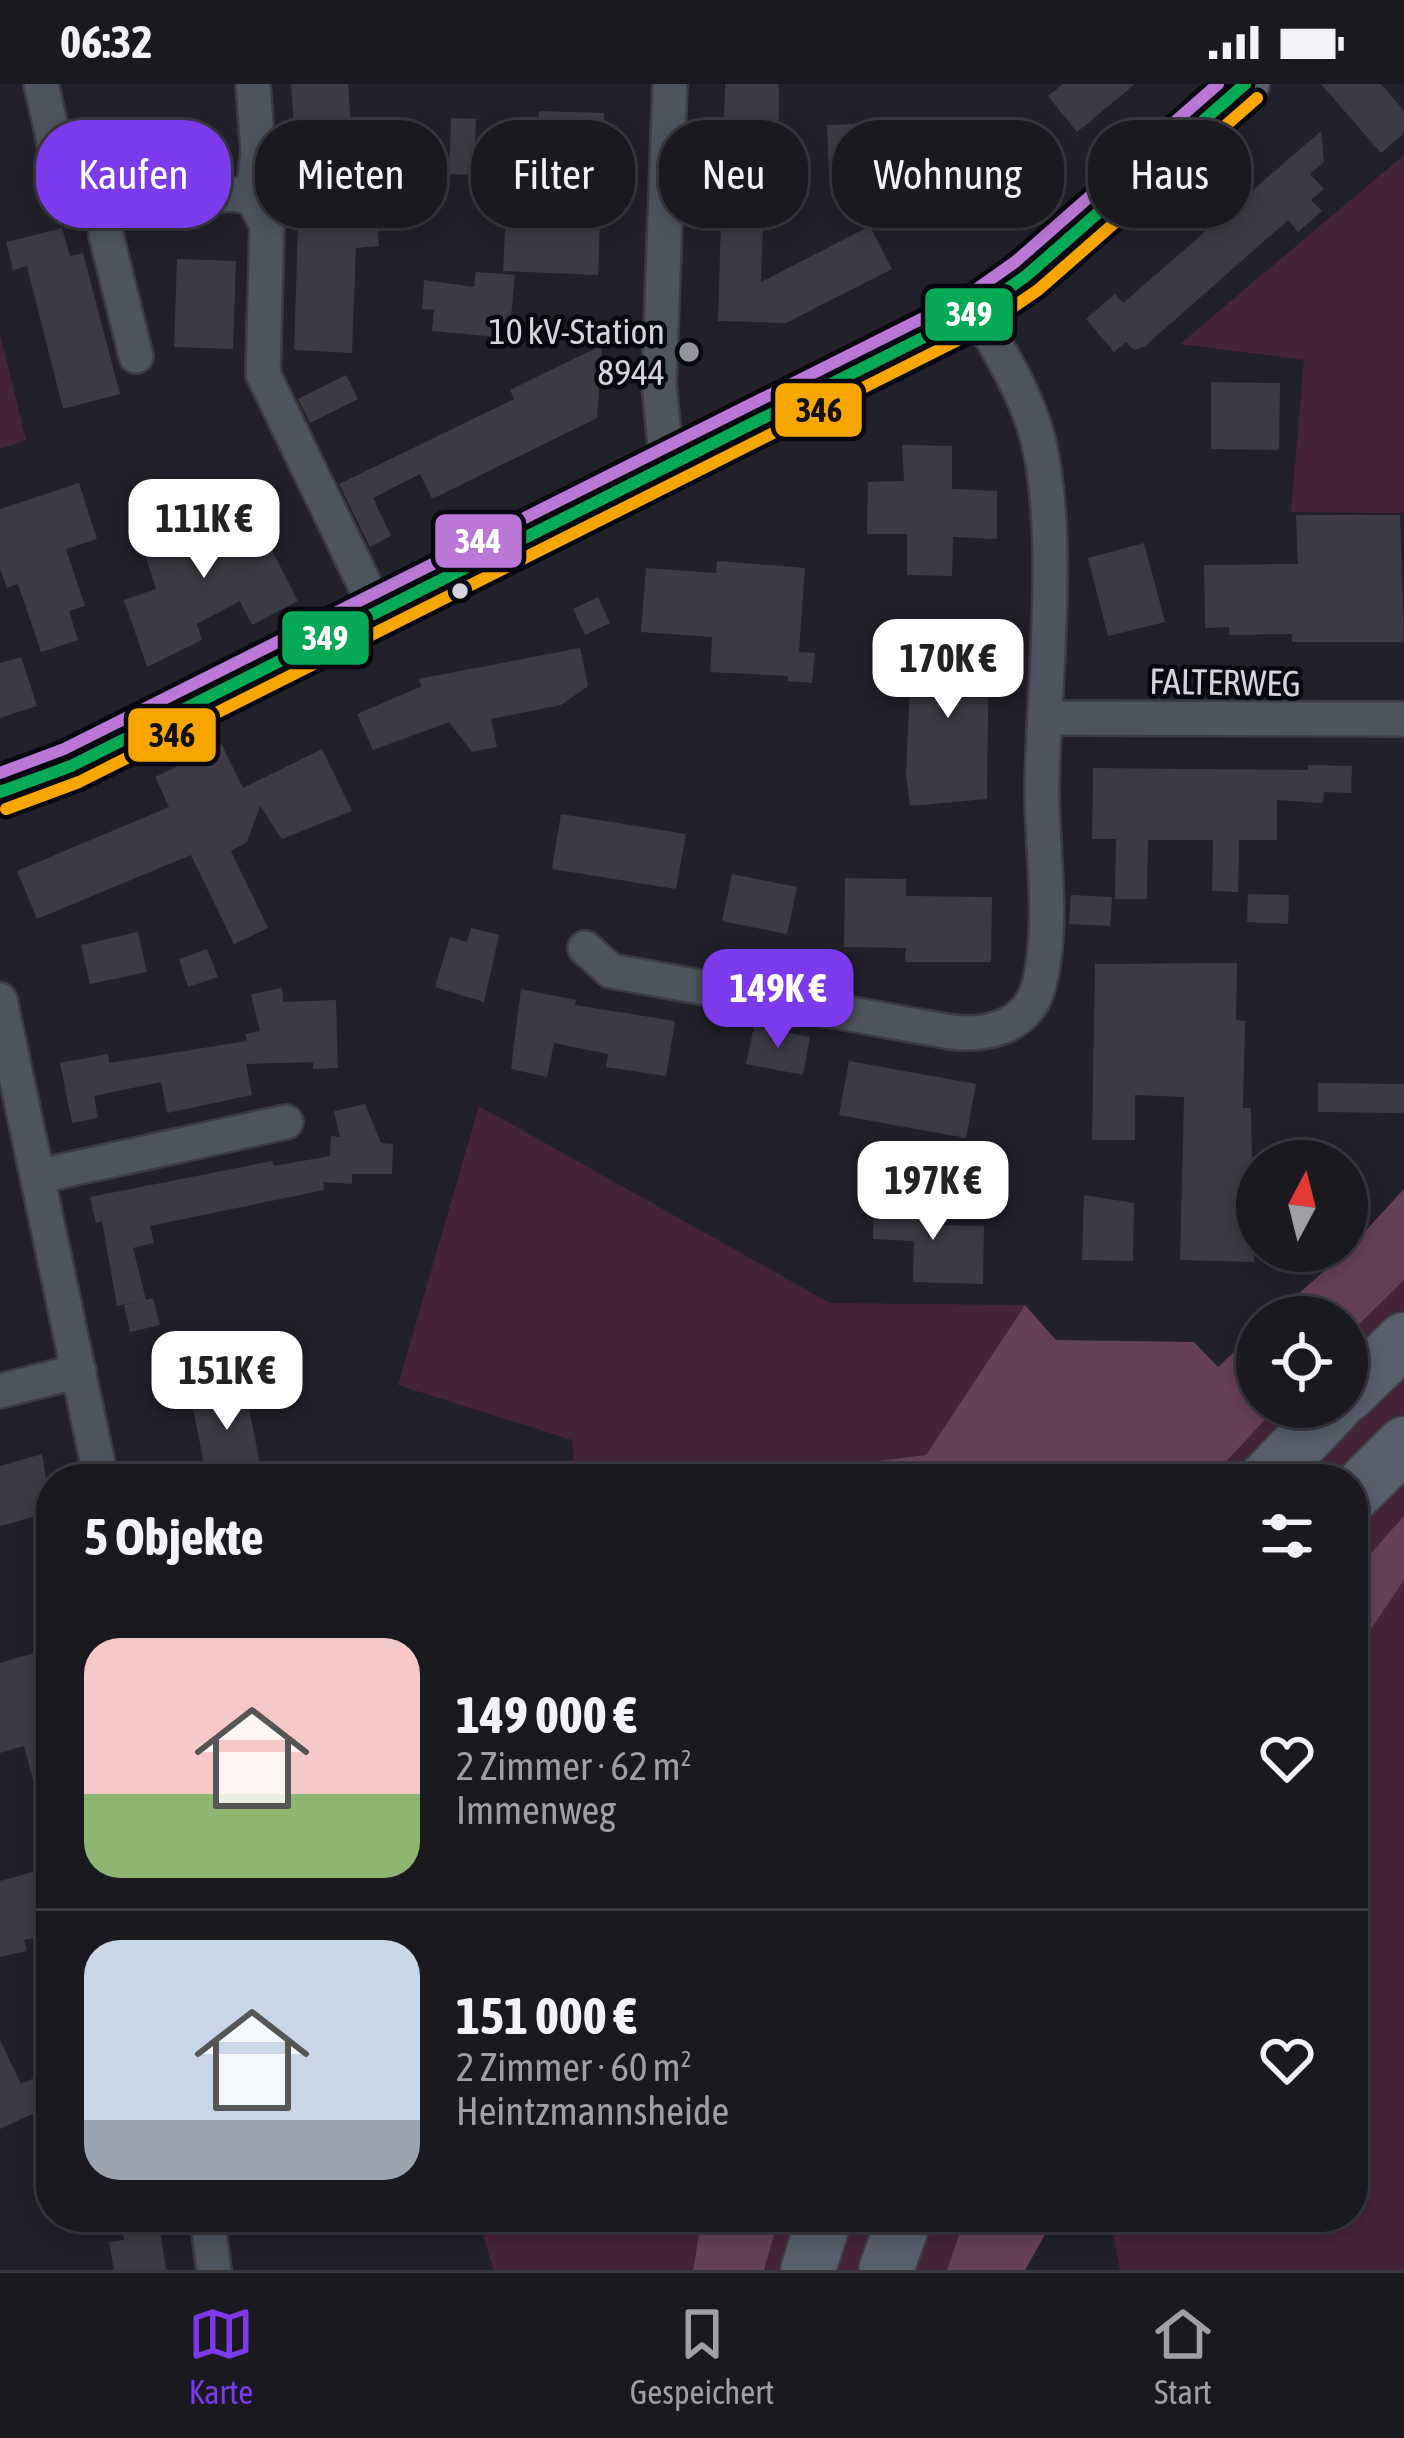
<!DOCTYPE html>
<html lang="de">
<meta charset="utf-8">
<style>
:root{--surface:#1a1920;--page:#232229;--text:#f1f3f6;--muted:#9fa0a5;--line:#38383e;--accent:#7c3aed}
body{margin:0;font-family:"Asap Condensed",sans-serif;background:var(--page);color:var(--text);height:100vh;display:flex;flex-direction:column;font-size:45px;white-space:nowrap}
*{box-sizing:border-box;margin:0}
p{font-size:39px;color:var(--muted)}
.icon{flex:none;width:66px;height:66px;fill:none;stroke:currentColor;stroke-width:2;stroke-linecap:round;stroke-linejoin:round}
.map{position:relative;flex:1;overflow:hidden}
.panel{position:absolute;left:36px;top:1380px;width:1332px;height:768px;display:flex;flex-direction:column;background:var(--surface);border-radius:48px;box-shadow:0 6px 18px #0003,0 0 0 3px var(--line)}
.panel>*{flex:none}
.top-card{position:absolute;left:36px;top:36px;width:1332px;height:108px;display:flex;gap:24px}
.needle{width:78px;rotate:7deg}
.buttons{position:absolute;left:1236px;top:1056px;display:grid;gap:24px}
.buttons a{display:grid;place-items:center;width:132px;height:132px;border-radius:50%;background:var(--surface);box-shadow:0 6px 18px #0003,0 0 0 3px var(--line);font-size:60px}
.price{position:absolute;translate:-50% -102px;padding:0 27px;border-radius:24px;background:#fff;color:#222;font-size:39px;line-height:78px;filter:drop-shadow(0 3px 6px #0008)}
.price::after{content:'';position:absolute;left:50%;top:72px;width:36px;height:27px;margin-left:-18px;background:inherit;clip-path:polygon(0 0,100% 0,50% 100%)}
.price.active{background:var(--accent);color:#fff}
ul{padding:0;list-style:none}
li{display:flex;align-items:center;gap:36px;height:300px;padding:0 48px}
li+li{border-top:3px solid var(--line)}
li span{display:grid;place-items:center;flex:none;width:336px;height:240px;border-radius:36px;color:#555}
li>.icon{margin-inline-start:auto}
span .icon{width:144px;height:144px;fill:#fffc;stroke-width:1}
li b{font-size:51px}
h2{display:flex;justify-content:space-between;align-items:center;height:144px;padding:0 48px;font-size:51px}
.chip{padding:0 42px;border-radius:48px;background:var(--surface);box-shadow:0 6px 18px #0003,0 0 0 3px var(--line);font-size:42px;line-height:108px}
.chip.active{background:var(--accent);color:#fff}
.status{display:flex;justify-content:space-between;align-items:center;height:84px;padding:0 60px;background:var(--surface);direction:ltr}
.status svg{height:33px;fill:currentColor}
.dock{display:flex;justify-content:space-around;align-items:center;height:168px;border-top:3px solid var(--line);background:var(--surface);font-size:33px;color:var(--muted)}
.dock a{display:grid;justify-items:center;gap:6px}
.dock .active{color:var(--accent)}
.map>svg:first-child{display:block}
.green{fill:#452438}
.forest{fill:#664057}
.building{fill:#3d3a43}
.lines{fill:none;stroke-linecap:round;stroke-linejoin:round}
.street-casing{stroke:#3c3b44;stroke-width:38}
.secondary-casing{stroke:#3c3b44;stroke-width:52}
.primary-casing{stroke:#3c3b44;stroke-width:58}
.street{stroke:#4e545f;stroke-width:33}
.secondary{stroke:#58606d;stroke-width:48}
.primary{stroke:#575e6c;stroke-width:54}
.bus-1-casing{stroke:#080810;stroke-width:21}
.bus-2-casing{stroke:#080810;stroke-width:21}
.bus-3-casing{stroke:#080810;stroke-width:21}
.bus-1{stroke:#06aa56;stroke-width:12}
.bus-2{stroke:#f7a600;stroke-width:12}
.bus-3{stroke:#ba77d6;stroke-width:12}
.poi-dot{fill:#9595a1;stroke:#080810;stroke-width:4.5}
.bus-dot{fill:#d3d3e1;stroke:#080810;stroke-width:4.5}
.labels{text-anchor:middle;stroke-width:9;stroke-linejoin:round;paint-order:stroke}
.poi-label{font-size:36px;fill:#d3d3e1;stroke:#080810;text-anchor:end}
.street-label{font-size:36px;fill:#d3d3e1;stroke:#080810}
.line-badge{stroke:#080810;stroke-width:4.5}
.badge-label{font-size:33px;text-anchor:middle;font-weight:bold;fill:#fff}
.pale-badge-label{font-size:33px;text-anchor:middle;font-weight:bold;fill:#111}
</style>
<div class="status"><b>06:32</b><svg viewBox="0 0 49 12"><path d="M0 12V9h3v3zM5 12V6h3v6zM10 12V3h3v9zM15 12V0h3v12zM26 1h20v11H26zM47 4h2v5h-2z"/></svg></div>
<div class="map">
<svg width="1404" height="2186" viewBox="0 0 1404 2186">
<rect width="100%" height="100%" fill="#22212b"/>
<g class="green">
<polygon points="1404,71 1404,429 1291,428 1304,276 1180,260"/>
<polygon points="0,251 26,356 0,365"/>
<polygon points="479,1022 830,1219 1025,1221 926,1371 732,1395 575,1395 572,1356 398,1301"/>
<polygon points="1404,1196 1404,1432 1353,1489 1353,1395 1210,1395 1277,1323 1347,1323 1347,1252"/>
<polygon points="1404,1496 1404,2186 1120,2186 1110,2133 1353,2133 1353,1572"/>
<polygon points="477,2133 702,2133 693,2186 494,2186"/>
<polygon points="779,2133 965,2133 947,2186 764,2186"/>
</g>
<g class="forest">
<polygon points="1404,1105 1404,1196 1347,1252 1347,1233 1272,1233 1347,1167"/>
<polygon points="1025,1221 1056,1256 1194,1258 1218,1283 1257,1247 1257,1323 1277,1323 1210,1395 732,1395 926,1371"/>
<polygon points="1404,1432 1404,1496 1353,1572 1353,1489"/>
<polygon points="702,2133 779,2133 764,2186 693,2186"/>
<polygon points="965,2133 1055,2133 1025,2186 947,2186"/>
</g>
<g class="building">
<polygon points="291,0 348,0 357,130 377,129 379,162 356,164 352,269 294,266 299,114"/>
<polygon points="725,0 779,0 777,130 763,139 761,198 870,142 892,185 786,239 718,237"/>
<polygon points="1063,0 1135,0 1077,48 1048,12"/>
<polygon points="1321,0 1381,0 1404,27 1404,49 1381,69"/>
<polygon points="539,27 604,29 598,191 503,187 506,126 536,127"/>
<polygon points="451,34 476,35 474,91 449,90"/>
<polygon points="857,40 859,80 874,106 846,122 829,91 827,41"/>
<polygon points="1321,47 1324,78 1310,90 1324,105 1311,116 1322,127 1298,148 1288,136 1144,263 1134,266 1126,258 1114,268 1086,235 1115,210 1123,219"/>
<polygon points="62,144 70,172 83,169 120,310 63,325 27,182 13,186 6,158"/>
<polygon points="177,175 236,177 233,265 174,263"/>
<polygon points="476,188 515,191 509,254 432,247 434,226 422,225 424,196 474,203"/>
<polygon points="602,261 597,334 432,415 420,390 373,414 391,452 370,463 339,400 514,315 510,306"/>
<polygon points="346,291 358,315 310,339 298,315"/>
<polygon points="1211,298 1280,299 1279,366 1211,365"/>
<polygon points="902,361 952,362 952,405 997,407 997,455 953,453 952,492 907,491 907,450 867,450 868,398 904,397"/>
<polygon points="79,399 97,455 66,465 85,522 69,527 78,556 41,568 18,500 7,504 0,484 0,425"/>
<polygon points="253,429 298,517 252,541 240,517 197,540 202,556 147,583 124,516 156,505 137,446 183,431 186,444"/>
<polygon points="1296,431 1400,431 1404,558 1292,558 1292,550 1229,551 1229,543 1205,544 1204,481 1298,480"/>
<polygon points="1144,459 1165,538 1108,552 1088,474"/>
<polygon points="717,477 805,484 799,568 815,569 812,599 788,597 788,592 710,588 712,553 641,548 646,484 716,489"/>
<polygon points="598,513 610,539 585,551 573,525"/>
<polygon points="912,553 989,554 987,715 910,722 906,691"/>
<polygon points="580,564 588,602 561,621 491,635 497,663 472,668 449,638 373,666 357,630 422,602 418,595"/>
<polygon points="21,573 37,622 0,634 0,579"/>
<polygon points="222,661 243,704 322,665 352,727 282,755 260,722 247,758 231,767 268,844 234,860 191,771 37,835 17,787 169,723 155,693"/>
<polygon points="1308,681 1352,682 1351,709 1324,708 1323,719 1277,716 1277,756 1239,756 1238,808 1212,807 1213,756 1148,756 1147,815 1115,815 1116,755 1092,755 1093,684 1308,686"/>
<polygon points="561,730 686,750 676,805 552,785"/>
<polygon points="732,790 797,803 787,850 722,837"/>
<polygon points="845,794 906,795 906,812 992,813 991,878 905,878 906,864 844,863"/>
<polygon points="1248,810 1289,811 1288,840 1247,838"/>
<polygon points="1071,811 1112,813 1110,842 1069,840"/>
<polygon points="471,844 499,851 484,918 435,903 450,853 467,858"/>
<polygon points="138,848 147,888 90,900 81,861"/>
<polygon points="207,865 218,893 188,903 179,875"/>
<polygon points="1237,879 1236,936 1245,937 1243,1024 1251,1024 1254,1178 1180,1176 1184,1013 1135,1011 1135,1056 1092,1056 1095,880"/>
<polygon points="282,904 283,918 336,916 338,984 313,985 313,978 246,980 252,1011 167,1029 161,998 94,1012 98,1034 72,1039 60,979 108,970 109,979 247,957 245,950 260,947 251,910"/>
<polygon points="521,905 576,916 575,921 675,937 666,992 606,983 608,970 554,959 547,993 511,985"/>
<polygon points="754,942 810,953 803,991 746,980"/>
<polygon points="849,977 976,1000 966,1054 839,1031"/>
<polygon points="1318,999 1404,1000 1404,1029 1318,1028"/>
<polygon points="365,1020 381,1059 393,1060 392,1090 352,1090 352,1100 323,1098 324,1106 150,1142 154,1159 133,1164 146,1216 153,1214 160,1241 130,1248 124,1221 139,1217 117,1222 102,1137 96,1139 90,1113 272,1077 274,1082 330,1072 331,1052 340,1053 334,1027"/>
<polygon points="1084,1111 1134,1119 1133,1177 1082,1176"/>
<polygon points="874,1119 936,1121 936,1141 984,1142 983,1200 913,1198 914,1157 873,1155"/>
<polygon points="244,1299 263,1395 207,1395 190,1309"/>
<polygon points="42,1370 51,1428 0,1442 0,1382"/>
<polygon points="51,1564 51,1728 42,1730 24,1662 0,1669 0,1579"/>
<polygon points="51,1783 51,1850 24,1856 27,1867 0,1873 0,1797"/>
<polygon points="0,1956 21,2000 51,1986 51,2021 0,2045"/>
<polygon points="159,2140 166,2186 114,2186 109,2158 124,2156 122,2146"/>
</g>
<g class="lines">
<g class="street-casing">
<g id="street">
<path d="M41 0C71 122 51 146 189 117 211 112 231 106 253 115"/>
<polyline points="253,0 258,67 253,115 267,141 263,290 377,526"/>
<polyline points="107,132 106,151 136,272"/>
<polyline points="667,383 659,299 670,0"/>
<polyline points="1046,634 1404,635"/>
<path d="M585 864 611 887 951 948C988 952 1028 943 1039 901 1055 839 1041 763 1042 699 1044 599 1061 455 1039 360 1029 314 1000 268 976 227"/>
<polyline points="0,916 101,1395"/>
<polyline points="39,1092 286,1038"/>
<polyline points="0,1307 79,1287"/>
<polyline points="207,2133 214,2186"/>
</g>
</g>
<g class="secondary-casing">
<polyline id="secondary" points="0,708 71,682 976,227 1026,192 1245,0"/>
</g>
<g class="primary-casing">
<g id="primary">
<polyline points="1347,1311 1404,1256"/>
<polyline points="1266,1395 1334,1323"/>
<polyline points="1353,1411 1404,1360"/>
<polyline points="808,2186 825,2133"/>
<polyline points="886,2186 905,2133"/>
</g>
</g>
<use href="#street" class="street"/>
<use href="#secondary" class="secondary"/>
<use href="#primary" class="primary"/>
<g class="bus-1-casing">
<polyline id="bus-1" points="0,708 71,682 976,227 1026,192 1245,0"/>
</g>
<g class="bus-2-casing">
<polyline id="bus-2" points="6,725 79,698 984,243 1038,206 1257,14"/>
</g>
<g class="bus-3-casing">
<polyline id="bus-3" points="0,689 64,665 967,212 1015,178 1218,0"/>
</g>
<use href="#bus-1" class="bus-1"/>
<use href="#bus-2" class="bus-2"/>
<use href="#bus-3" class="bus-3"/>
</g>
<circle class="poi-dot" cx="689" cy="268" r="12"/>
<circle class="bus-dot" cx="460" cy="507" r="10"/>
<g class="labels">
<g class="poi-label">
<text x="665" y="260">10 kV-Station<tspan x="665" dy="41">8944</tspan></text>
</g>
<g class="street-label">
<text transform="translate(1225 598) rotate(1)" y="13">FALTERWEG</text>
</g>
</g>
<g class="line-badge">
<rect x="923" y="202" width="92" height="57" rx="12" fill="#06aa56"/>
<rect x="773" y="297" width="91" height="58" rx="12" fill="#f7a600"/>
<rect x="433" y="428" width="91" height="58" rx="12" fill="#ba77d6"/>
<rect x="280" y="525" width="91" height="58" rx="12" fill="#06aa56"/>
<rect x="126" y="622" width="92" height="58" rx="12" fill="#f7a600"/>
</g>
<g class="badge-label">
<text x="969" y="242">349</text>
<text x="478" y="469">344</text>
<text x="325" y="566">349</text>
</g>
<g class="pale-badge-label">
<text x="819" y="338">346</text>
<text x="172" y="663">346</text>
</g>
</svg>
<div class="buttons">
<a><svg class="needle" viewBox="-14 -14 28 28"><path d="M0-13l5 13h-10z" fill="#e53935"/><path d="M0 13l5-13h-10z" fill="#9fa0a5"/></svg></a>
<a><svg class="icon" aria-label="locate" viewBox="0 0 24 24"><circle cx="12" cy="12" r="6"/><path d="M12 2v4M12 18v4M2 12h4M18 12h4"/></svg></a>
</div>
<b class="price" style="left:204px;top:497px">111K €</b>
<b class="price" style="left:948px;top:637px">170K €</b>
<b class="price active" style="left:778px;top:967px">149K €</b>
<b class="price" style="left:933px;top:1159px">197K €</b>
<b class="price" style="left:227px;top:1349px">151K €</b>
<div class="top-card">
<a class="chip active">Kaufen</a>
<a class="chip">Mieten</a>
<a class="chip">Filter</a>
<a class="chip">Neu</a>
<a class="chip">Wohnung</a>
<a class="chip">Haus</a>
</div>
<section class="panel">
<h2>5 Objekte<svg class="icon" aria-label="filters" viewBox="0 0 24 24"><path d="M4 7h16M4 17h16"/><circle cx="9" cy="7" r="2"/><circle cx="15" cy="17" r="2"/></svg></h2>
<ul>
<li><span style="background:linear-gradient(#f6c9c9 65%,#8fb573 0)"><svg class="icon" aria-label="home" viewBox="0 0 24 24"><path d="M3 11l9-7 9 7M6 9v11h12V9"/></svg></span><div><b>149 000 €</b><p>2 Zimmer · 62 m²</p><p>Immenweg</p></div><svg class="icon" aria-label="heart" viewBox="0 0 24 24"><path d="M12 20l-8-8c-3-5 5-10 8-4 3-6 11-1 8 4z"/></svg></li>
<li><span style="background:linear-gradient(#c9d6e8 75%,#9aa5b1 0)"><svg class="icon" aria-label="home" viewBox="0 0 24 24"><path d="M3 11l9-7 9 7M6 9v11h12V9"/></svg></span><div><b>151 000 €</b><p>2 Zimmer · 60 m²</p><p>Heintzmannsheide</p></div><svg class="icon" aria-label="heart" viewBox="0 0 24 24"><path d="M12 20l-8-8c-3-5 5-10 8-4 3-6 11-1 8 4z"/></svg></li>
</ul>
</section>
</div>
<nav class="dock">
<a class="active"><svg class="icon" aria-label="map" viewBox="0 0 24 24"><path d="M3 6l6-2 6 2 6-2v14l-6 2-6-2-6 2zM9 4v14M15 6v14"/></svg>Karte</a>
<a><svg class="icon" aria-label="saved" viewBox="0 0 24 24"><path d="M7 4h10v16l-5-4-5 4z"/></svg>Gespeichert</a>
<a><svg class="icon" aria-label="home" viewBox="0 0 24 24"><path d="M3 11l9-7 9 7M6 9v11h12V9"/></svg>Start</a>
</nav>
